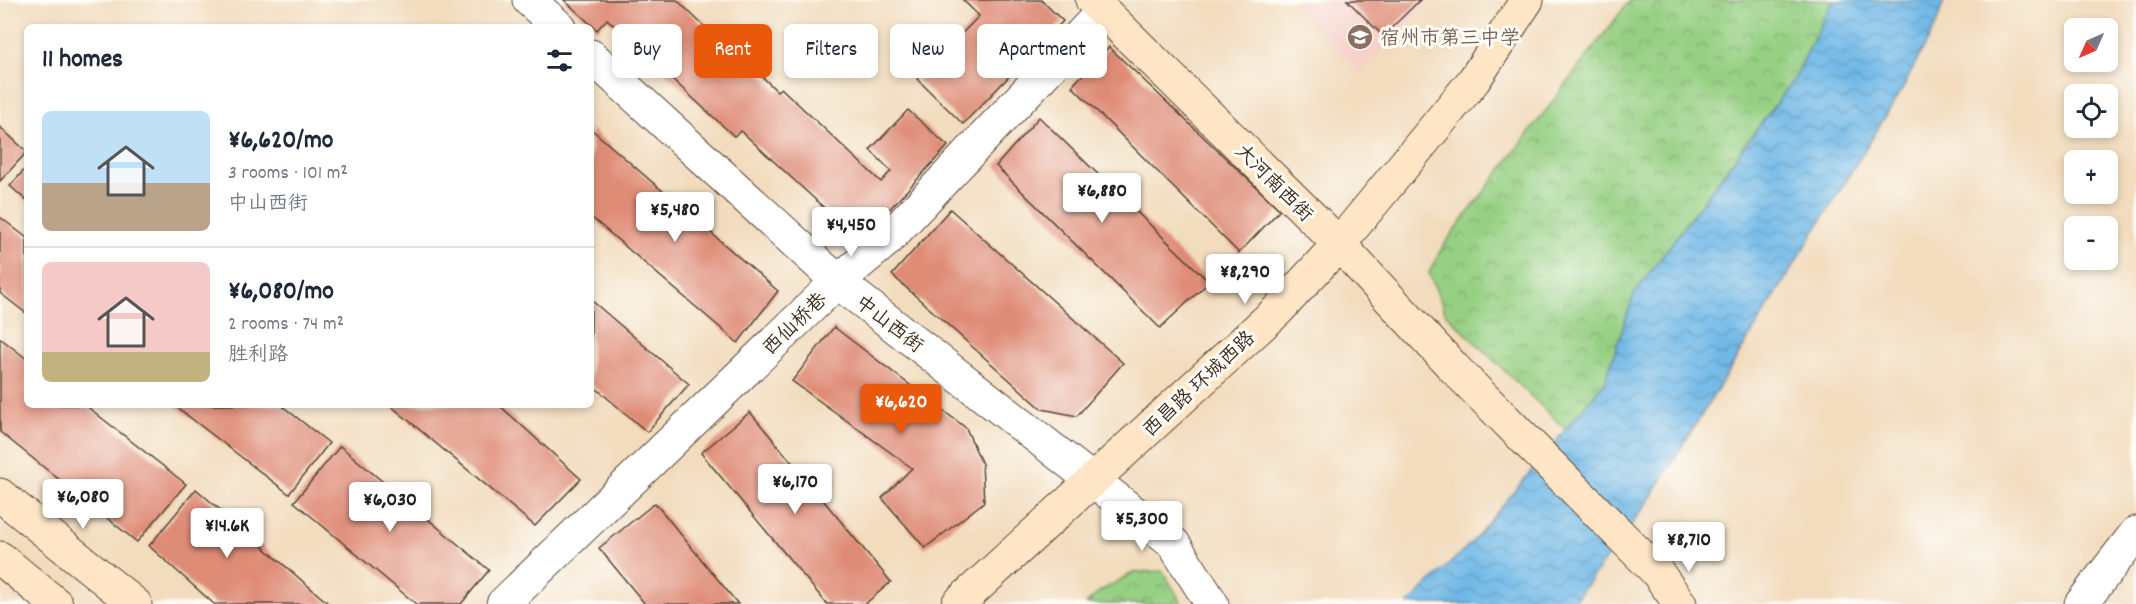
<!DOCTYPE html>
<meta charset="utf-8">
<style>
:root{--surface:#fff;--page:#f6f6f7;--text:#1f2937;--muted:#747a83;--line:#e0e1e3;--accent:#ea580c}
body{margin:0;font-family:Dekko,"LXGW WenKai TC",sans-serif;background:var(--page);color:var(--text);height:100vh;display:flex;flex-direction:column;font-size:22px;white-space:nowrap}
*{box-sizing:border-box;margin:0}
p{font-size:20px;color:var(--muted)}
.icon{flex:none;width:33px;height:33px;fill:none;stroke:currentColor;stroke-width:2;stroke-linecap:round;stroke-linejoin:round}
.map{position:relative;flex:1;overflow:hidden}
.details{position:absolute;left:24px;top:24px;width:570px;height:384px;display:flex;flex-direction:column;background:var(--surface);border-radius:9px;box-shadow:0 3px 9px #0003}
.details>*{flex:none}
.hud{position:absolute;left:612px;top:24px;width:570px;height:54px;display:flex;gap:12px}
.needle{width:39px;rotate:225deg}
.controls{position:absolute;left:2064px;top:18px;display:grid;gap:12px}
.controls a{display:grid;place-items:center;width:54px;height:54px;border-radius:9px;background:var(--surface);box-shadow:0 3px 9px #0003;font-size:30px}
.price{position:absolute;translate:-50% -51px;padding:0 14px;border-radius:6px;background:#fff;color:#222;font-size:20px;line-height:39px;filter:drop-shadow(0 2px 3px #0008)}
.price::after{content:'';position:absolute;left:50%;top:36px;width:18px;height:14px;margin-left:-9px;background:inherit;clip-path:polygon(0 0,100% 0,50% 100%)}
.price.selected{background:var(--accent);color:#fff}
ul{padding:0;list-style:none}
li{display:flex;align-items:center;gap:18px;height:150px;padding:0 18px}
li+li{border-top:2px solid var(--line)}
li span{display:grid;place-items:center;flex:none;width:168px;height:120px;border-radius:9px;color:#555}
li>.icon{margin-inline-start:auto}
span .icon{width:72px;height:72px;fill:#fffc;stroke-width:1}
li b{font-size:26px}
h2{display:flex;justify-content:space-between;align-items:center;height:72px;padding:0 18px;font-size:26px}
.tag{padding:0 21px;border-radius:9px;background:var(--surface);box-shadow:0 3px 9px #0003;font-size:21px;line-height:54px}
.tag.selected{background:var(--accent);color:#fff}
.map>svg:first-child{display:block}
.built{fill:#f7d0ca}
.park{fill:url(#park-crowns);stroke:#687d50;stroke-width:1.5}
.water{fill:url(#water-waves);stroke:#547182;stroke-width:1.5}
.building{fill:#df8c77}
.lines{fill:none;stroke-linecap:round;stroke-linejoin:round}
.street-casing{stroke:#564536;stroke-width:35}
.secondary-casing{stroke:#564536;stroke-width:35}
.street{stroke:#fff;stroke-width:33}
.secondary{stroke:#fde5c5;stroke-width:33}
.labels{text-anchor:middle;stroke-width:6;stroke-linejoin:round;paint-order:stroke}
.education-label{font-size:20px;fill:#785e54;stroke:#fdfcf7;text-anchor:start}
.street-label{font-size:20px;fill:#3b2a1e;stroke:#fdfcf7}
</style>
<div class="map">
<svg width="2136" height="604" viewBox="0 0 2136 604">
<defs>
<pattern id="park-crowns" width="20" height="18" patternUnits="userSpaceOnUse" patternTransform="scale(1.5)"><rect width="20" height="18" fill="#96d083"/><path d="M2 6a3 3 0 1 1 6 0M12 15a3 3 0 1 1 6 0" fill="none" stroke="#7ca96b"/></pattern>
<pattern id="water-waves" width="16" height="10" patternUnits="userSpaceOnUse" patternTransform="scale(1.5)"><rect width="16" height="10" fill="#6eb8e7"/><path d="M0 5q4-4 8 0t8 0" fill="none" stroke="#5c96bb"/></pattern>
</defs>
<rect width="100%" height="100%" fill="#fdfcf7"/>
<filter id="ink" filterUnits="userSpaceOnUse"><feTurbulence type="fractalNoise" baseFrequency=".0167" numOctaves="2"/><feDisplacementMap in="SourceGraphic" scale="12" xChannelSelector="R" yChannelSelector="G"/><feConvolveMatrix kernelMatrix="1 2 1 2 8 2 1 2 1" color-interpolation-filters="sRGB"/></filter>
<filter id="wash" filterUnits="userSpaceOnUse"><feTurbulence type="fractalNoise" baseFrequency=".008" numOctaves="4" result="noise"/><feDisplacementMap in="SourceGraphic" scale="24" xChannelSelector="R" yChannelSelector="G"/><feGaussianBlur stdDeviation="1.35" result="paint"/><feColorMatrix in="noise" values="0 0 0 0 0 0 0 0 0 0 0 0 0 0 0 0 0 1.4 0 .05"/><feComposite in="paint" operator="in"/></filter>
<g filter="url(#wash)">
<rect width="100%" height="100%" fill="#f2dcbd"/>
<polygon class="built" points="1289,0 1431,0 1360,73"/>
<g class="park">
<polygon points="1630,0 1833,0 1795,78 1634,294 1605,382 1566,430 1446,314 1429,273 1443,246"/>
<polygon points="1163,571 1182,604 1086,604 1099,592 1134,572"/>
</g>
<polygon class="water" points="1833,0 1944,0 1936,25 1900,93 1646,505 1572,604 1408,604 1473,541 1605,382 1634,294 1795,78"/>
<g id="blocks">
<g class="building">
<polygon points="564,0 677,0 717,39 730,36 738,38 744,43 750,56 747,62 777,91 781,88 881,182 891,171 870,150 908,110 948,146 860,241 741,131 734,136 607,19 597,30"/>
<polygon points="963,0 1041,0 1063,21 963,124 917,79 979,16"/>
<polygon points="1347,0 1420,0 1383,36"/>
<polygon points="1109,47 1280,210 1239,253 1072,86"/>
<polygon points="1039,117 1209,282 1160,328 996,166"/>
<polygon points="0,127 27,152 0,181"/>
<polygon points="591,129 778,291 738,343 591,217"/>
<polygon points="27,167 27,201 10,186"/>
<polygon points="950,209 1123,363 1077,416 1042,409 892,275"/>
<polygon points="0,217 27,238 27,314 0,293"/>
<polygon points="591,300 689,384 647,432 591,384"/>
<polygon points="834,327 966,428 982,464 984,502 925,548 882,498 912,468 792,381"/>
<polygon points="0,338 27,359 27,405 85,405 186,484 137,542 0,432"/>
<polygon points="174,405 281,405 329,443 289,494"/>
<polygon points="390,405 499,405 581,479 535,526"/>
<polygon points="750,412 891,582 865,604 827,604 701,453"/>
<polygon points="340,446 489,570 461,604 416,604 294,502"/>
<polygon points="196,489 329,604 214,604 149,546"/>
<polygon points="655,503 738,604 645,604 599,548"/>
</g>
</g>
</g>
<g filter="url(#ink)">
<use href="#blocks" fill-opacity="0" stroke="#564536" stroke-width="1.5"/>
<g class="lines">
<g class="street-casing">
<g id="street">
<polyline points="529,0 559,27"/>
<polyline points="591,56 843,286 1173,543 1212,604"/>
<polyline points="503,604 838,281 887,240 1103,11"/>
<polyline points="2081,604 2136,533"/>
</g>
</g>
<g class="secondary-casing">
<g id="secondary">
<polyline points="1092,0 1339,244 1454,368 1657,572 1680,604"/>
<polyline points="0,495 135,604"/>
<polyline points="0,558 56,604"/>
<polyline points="958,604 1278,310 1339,244 1474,80 1527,0"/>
</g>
</g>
<use href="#street" class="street"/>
<use href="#secondary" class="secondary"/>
</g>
</g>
<defs>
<g id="school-disc" transform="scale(1.35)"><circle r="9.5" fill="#8d6e63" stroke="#fdfcf7"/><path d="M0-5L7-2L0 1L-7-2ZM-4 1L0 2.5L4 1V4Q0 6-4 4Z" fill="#fff"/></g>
</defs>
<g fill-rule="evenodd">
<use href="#school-disc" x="1360" y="37"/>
</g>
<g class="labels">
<g class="education-label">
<text x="1380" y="44">宿州市第三中学</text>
</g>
<g class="street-label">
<text transform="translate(1275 182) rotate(45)" y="7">大河南西街</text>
<text transform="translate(794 323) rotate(-44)" y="7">西仙桥巷</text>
<text transform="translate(890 323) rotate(38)" y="7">中山西街</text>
<text transform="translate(1198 383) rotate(-43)" y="7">西昌路 环城西路</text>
</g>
</g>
</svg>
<div class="controls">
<a><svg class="needle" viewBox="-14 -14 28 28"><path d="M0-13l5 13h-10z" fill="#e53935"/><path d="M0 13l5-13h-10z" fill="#747a83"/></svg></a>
<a><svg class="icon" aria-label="locate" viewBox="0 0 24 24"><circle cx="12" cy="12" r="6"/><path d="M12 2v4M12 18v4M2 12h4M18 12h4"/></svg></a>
<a>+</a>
<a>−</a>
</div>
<b class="price" style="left:1102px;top:224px">¥6,880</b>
<b class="price" style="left:675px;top:243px">¥5,480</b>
<b class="price" style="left:851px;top:258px">¥4,450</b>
<b class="price" style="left:1245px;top:305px">¥8,290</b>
<b class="price selected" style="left:901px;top:435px">¥6,620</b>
<b class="price" style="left:795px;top:515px">¥6,170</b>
<b class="price" style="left:83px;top:530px">¥6,080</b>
<b class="price" style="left:390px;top:533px">¥6,030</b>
<b class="price" style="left:1142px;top:552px">¥5,300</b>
<b class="price" style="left:227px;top:559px">¥14.6K</b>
<b class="price" style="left:1689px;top:573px">¥8,710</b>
<div class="hud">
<a class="tag">Buy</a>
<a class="tag selected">Rent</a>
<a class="tag">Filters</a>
<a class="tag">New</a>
<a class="tag">Apartment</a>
</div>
<section class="details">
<h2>11 homes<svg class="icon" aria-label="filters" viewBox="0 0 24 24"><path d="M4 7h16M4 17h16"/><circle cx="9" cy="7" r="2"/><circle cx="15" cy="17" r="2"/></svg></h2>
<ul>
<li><span style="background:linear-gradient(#bfe0f5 60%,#b9a48a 0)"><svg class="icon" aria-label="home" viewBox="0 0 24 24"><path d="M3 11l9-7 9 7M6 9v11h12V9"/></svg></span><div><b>¥6,620/mo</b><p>3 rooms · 101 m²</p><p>中山西街</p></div></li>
<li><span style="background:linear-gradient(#f6c9c9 75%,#c2b280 0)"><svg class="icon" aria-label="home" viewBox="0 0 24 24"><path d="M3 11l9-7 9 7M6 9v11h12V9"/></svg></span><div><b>¥6,080/mo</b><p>2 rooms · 74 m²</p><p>胜利路</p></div></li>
</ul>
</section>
</div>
